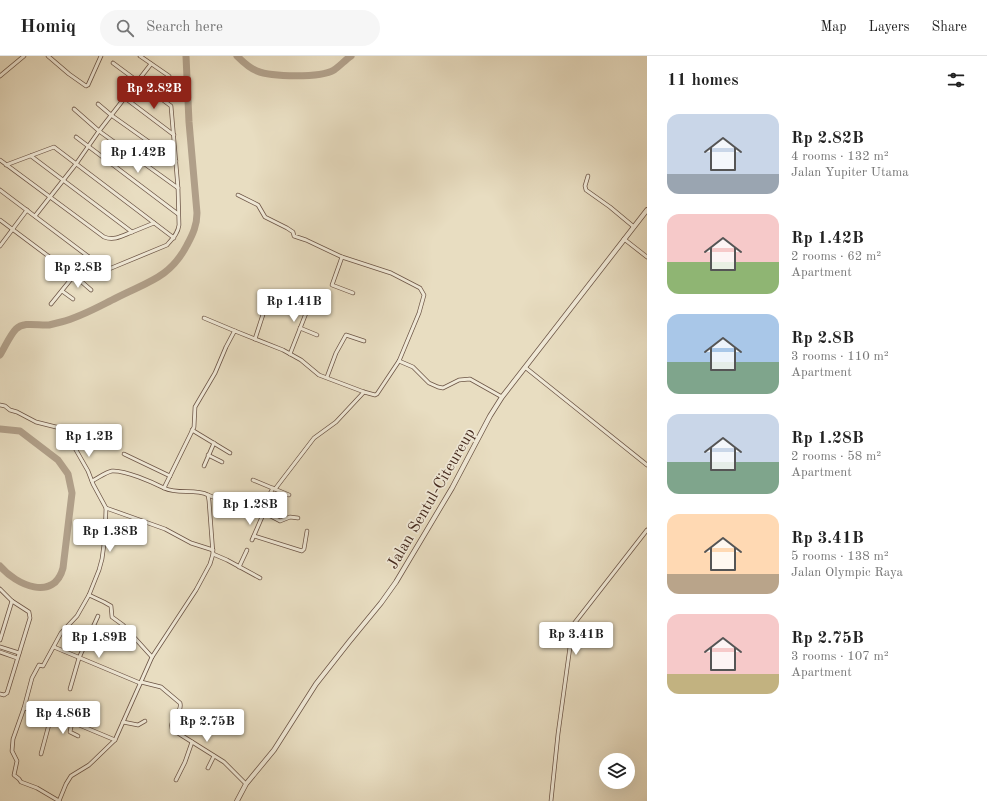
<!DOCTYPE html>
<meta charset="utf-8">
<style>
:root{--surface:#fff;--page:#f6f6f6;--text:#222;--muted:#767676;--line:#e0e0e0;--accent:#8f2418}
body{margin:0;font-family:"Old Standard TT",serif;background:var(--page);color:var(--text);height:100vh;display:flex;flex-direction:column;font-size:15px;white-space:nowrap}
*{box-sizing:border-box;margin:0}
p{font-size:13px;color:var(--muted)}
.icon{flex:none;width:22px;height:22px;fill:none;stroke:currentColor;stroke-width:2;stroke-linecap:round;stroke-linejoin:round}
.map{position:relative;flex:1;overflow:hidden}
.side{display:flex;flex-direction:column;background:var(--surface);width:340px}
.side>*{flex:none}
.fabs{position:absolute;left:599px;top:697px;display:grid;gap:8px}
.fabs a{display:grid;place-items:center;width:36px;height:36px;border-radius:50%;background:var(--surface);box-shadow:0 4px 16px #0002;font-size:20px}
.price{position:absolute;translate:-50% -34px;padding:0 9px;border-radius:4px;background:#fff;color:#222;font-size:13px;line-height:26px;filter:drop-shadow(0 1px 2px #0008)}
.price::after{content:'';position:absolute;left:50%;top:24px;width:12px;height:9px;margin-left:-6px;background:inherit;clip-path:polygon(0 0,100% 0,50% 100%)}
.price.selected{background:var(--accent);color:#fff}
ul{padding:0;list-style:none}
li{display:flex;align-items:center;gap:12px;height:100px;padding:0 20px}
li span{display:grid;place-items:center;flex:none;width:112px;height:80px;border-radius:12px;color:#555}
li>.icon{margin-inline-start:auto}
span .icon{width:48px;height:48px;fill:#fffc;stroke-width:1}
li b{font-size:17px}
h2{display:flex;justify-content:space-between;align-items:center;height:48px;padding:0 20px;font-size:17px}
header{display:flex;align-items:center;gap:24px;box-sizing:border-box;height:56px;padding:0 20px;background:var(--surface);border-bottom:1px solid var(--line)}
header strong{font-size:19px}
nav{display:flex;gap:22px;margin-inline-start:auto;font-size:14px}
.search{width:280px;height:36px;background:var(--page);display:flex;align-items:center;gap:10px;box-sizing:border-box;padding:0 14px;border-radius:22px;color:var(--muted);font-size:15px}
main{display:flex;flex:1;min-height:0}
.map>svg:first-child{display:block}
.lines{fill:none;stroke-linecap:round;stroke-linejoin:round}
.river{stroke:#b09f89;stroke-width:7}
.minor-casing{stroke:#6c5546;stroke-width:4.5}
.tertiary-casing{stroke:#6c5546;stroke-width:5.5}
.minor{stroke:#f0e9d7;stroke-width:3}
.tertiary{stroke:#f0e9d7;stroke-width:4}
.labels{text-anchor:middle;stroke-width:3.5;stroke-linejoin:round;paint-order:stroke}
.street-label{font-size:16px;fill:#43281d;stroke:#f0e9d7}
</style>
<header>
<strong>Homiq</strong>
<div class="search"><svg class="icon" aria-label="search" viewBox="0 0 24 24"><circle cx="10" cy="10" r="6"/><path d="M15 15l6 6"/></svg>Search here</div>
<nav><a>Map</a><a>Layers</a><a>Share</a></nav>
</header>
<main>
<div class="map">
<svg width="647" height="745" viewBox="0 0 647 745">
<rect width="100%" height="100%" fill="#e8ddc1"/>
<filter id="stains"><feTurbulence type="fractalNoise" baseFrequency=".005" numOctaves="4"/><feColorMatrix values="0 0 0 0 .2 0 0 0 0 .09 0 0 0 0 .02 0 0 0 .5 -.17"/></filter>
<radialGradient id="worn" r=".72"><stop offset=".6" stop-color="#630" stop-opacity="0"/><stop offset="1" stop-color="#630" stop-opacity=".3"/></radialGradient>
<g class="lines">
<g class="river">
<path d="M237 0C243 6 249 12 257 15 271 21 321 22 334 14 340 10 345 4 351 0"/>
<path d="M0 299C5 291 10 279 16 273 24 265 39 270 49 269 53 268 57 267 61 266 81 261 98 251 116 242 147 226 170 222 187 189 193 178 197 169 197 157L189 66 186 0"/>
<path d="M0 373 20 375 58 404 68 418 72 437 63 512C54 546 16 529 0 510"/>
</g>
<g class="minor-casing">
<g id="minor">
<polyline points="48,0 69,18 86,30 88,29 101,0"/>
<polyline points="140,0 169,20"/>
<polyline points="0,20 24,0"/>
<polyline points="125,42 174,79"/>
<polyline points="98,48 111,59 176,105"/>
<polyline points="74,53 99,75 178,132"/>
<polyline points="76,81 178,158"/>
<polyline points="31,100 132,176 154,167"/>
<path d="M0 104 104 181C114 185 122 180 132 176"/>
<polyline points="6,109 54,91 174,182"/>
<polyline points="588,120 585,130 586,134 610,151 634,171"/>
<path d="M0 134 89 201 109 213 167 189C172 183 178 178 179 169L178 132 171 50 113 7"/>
<polyline points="35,160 76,108 99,75 151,8"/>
<polyline points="0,164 75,220 91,234"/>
<polyline points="624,183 647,201"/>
<polyline points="0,190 27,154"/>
<polyline points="342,201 332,229 353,237"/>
<polyline points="62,235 73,243"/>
<polyline points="51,248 89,201"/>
<polyline points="204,262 235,275"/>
<polyline points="300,272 317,279"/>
<polyline points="255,283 269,240"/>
<polyline points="290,298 312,242"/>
<polyline points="399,305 413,311 429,327 438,331 443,332 459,324 470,323 502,341"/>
<polyline points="526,312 647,409"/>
<polyline points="327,321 336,297 346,279 364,285"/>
<polyline points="0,349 5,350 10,354 17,356 36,366 60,372 68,380 88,415 93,428 106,452 105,481 102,503 99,514 89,539"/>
<polyline points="192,374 230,397"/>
<polyline points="124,398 170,420"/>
<polyline points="208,399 222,406"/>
<polyline points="204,410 214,387"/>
<polyline points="253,424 289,439"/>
<path d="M92 425C98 422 106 416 112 415 125 414 152 426 164 432"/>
<polyline points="275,433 314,382 336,366 364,336"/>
<polyline points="208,439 262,461 252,484"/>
<polyline points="106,452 165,473 191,487 213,494"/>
<polyline points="261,455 280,465 290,461 298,462"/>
<polyline points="259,459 273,432"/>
<polyline points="254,480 302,495 304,493 307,475"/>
<polyline points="213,498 227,504 260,522"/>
<polyline points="239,511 247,494"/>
<polyline points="0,533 12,545 29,556 30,562 7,637 4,639 0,638"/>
<polyline points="0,584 12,545"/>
<polyline points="0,591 19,597"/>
<polyline points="54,591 140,627"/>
<polyline points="0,596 17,602"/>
<path d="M141 626 161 631 180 647C183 657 167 665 173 674L224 706 246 728"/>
<polyline points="70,633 79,602 98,560"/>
<polyline points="24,652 72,666 115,684"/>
<polyline points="72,666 70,676 78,680"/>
<polyline points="123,666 138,669 145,665"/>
<polyline points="41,698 51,661"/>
<polyline points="208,712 214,700"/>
<polyline points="176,724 185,706 192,686"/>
<path d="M59 745 66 728 71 720 89 709 115 684 152 601 196 534 210 508 213 498 209 445 208 439C195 432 178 439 164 432L194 371 195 351 215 317 226 291 234 276 235 275 283 294 301 304 319 319 364 336 375 339 377 338 399 305 419 257 424 239 420 232 391 217 342 201 306 184 294 180 293 176 287 172 265 161 258 149 238 139"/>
<polyline points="59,745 37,732 21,726 19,723 14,719 17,705 12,695 13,683 24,652 32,622 39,609 43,610 61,577 77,560 89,539 104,546 111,550 112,561 123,569 152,601"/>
<polyline points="551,745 558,678 573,569 647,474"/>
</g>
</g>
<g class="tertiary-casing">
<polyline id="tertiary" points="237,745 246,728 274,694 316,628 349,586 381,547 396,526 452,432 490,360 502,341 647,154"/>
</g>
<use href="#minor" class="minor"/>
<use href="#tertiary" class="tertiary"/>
</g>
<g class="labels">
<g class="street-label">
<text transform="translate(430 442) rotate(-60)" y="6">Jalan Sentul-Citeureup</text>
</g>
</g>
<rect width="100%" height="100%" filter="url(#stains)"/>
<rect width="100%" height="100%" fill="url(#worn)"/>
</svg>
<div class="fabs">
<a><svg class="icon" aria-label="layers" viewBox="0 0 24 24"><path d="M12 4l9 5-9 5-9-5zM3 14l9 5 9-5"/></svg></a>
</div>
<b class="price selected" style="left:154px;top:54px">Rp 2.82B</b>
<b class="price" style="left:138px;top:118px">Rp 1.42B</b>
<b class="price" style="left:78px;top:233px">Rp 2.8B</b>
<b class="price" style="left:294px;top:267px">Rp 1.41B</b>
<b class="price" style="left:89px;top:402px">Rp 1.2B</b>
<b class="price" style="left:250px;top:470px">Rp 1.28B</b>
<b class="price" style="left:110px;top:497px">Rp 1.38B</b>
<b class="price" style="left:576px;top:600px">Rp 3.41B</b>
<b class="price" style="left:99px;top:603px">Rp 1.89B</b>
<b class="price" style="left:63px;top:679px">Rp 4.86B</b>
<b class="price" style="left:207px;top:687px">Rp 2.75B</b>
</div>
<section class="side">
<h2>11 homes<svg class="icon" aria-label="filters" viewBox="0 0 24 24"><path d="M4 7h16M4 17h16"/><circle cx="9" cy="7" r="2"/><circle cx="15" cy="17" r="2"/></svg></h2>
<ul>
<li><span style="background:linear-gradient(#c9d6e8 75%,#9aa5b1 0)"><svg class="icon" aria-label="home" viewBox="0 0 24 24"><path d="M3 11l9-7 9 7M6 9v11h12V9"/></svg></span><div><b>Rp 2.82B</b><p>4 rooms · 132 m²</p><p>Jalan Yupiter Utama</p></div></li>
<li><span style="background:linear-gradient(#f6c9c9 60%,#8fb573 0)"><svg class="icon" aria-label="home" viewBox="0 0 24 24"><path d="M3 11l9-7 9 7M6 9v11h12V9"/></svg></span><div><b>Rp 1.42B</b><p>2 rooms · 62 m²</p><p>Apartment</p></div></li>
<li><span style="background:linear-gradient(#a9c7e8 60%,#7fa58c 0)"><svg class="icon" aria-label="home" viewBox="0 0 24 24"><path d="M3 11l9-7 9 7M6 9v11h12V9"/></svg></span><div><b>Rp 2.8B</b><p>3 rooms · 110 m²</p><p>Apartment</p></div></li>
<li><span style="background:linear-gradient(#c9d6e8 60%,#7fa58c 0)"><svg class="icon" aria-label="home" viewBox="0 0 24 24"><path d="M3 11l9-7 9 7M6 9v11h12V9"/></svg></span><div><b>Rp 1.28B</b><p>2 rooms · 58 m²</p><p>Apartment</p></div></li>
<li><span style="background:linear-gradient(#ffd9b3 75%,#b9a48a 0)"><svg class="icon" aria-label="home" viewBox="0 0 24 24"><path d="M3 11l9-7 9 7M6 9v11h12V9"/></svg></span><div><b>Rp 3.41B</b><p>5 rooms · 138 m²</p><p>Jalan Olympic Raya</p></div></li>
<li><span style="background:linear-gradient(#f6c9c9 75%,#c2b280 0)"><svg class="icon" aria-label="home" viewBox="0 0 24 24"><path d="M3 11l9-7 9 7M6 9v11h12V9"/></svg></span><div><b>Rp 2.75B</b><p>3 rooms · 107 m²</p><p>Apartment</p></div></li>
</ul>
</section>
</main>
